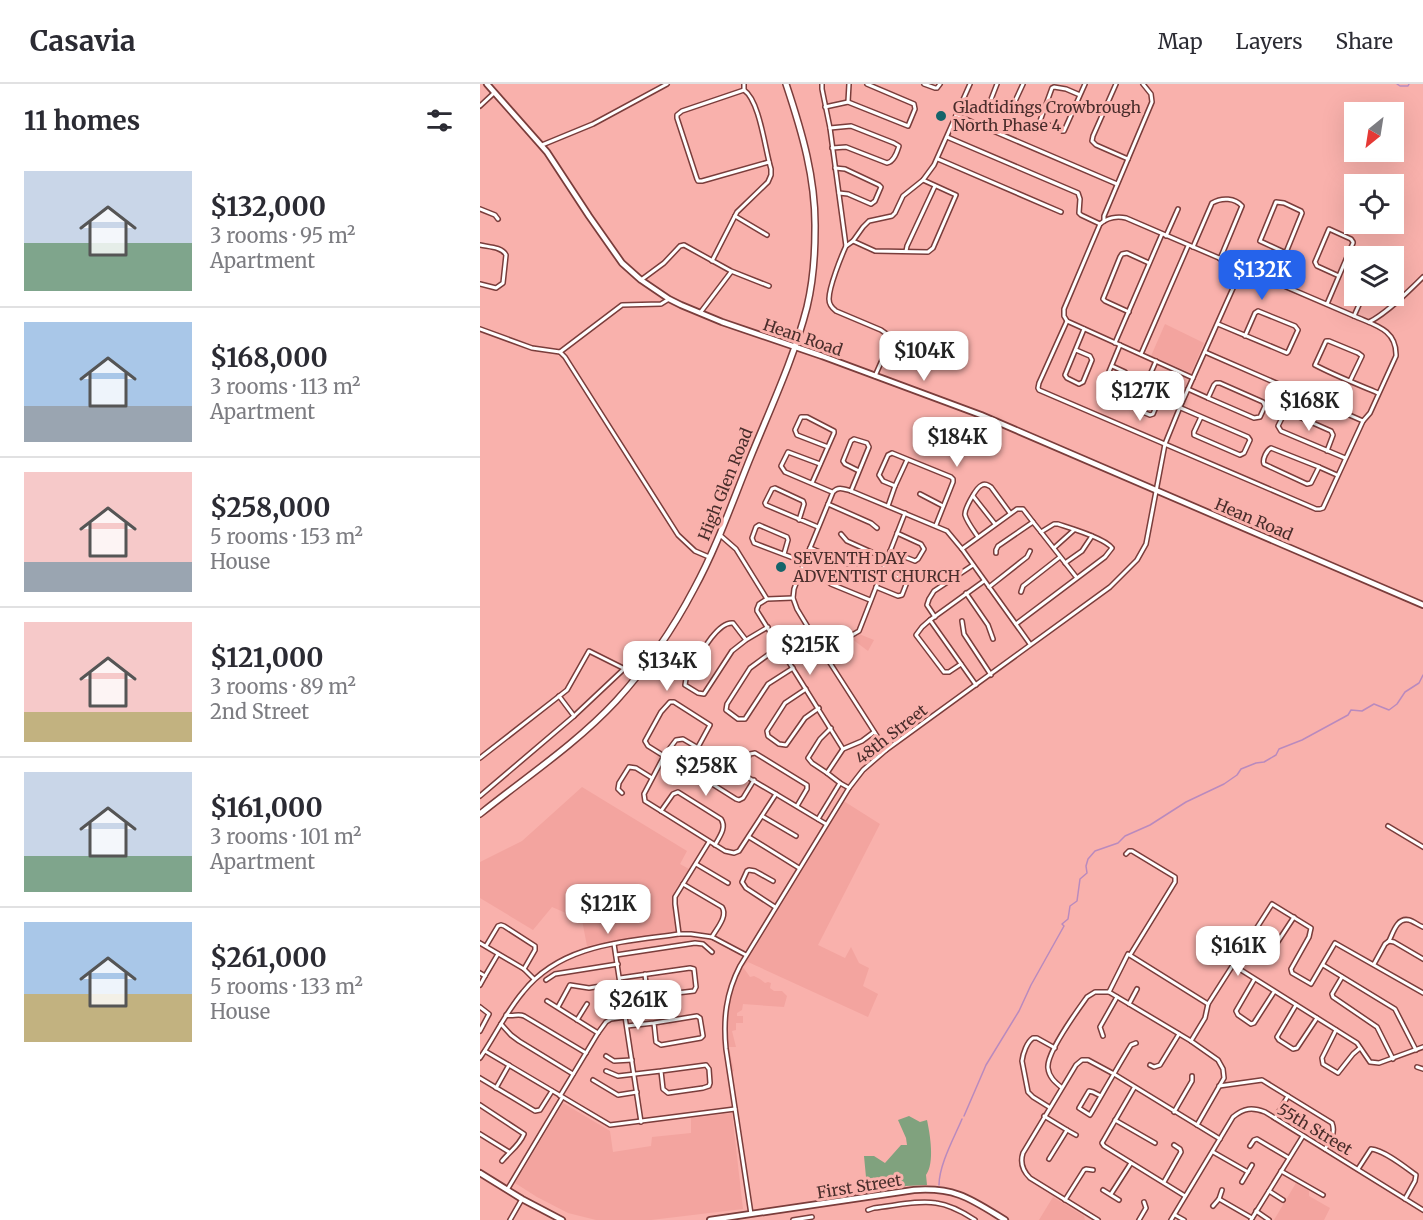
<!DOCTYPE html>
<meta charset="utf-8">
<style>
:root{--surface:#fff;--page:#f7f7f7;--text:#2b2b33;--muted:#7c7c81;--line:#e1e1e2;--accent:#2563eb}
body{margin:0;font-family:Merriweather,serif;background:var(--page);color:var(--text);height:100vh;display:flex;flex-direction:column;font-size:22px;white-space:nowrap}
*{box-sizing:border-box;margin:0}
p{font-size:20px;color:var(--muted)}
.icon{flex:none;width:33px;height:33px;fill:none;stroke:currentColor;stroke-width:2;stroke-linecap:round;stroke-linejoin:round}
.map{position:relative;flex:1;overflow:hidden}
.side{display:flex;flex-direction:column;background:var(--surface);width:480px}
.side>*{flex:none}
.needle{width:39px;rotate:210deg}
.buttons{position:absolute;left:864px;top:18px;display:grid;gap:12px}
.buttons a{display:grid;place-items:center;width:60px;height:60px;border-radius:0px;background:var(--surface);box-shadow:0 6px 24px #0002;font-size:30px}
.price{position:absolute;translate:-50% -51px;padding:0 14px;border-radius:12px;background:#fff;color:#222;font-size:20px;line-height:39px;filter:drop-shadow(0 2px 3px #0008)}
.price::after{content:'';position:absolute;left:50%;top:36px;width:18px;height:14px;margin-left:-9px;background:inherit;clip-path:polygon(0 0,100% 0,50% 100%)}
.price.active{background:var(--accent);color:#fff}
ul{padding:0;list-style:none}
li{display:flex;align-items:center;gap:18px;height:150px;padding:0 24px}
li+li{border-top:2px solid var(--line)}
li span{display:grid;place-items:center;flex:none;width:168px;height:120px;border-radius:0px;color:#555}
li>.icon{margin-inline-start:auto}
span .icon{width:72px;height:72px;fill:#fffc;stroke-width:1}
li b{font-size:26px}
h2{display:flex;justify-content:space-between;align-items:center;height:72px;padding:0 24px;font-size:26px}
header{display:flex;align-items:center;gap:36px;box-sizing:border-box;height:84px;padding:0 30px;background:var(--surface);border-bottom:2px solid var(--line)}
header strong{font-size:28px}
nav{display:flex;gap:33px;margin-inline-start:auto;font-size:21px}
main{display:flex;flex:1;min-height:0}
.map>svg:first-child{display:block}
.built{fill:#f3a49f}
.green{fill:#80a27e}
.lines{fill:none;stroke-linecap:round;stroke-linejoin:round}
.stream{stroke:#b98abe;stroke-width:1.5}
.street-casing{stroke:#7a3d3b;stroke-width:6}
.secondary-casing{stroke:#7a3d3b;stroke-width:8}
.primary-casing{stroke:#7a3d3b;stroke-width:8}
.street{stroke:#fff;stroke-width:3}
.secondary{stroke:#fff;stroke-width:4.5}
.primary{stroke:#fff;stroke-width:5}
.poi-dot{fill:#15646a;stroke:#f9b1ac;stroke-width:2}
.labels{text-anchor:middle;stroke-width:6;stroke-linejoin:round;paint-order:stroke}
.poi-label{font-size:16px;fill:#492d2b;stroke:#f9b1ac;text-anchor:start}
.street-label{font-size:16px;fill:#492d2b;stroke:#f9b1ac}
</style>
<header>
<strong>Casavia</strong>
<nav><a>Map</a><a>Layers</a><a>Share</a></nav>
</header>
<main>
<section class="side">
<h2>11 homes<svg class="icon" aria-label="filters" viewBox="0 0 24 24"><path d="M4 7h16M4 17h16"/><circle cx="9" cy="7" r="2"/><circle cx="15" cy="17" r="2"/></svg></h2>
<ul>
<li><span style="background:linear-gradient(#c9d6e8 60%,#7fa58c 0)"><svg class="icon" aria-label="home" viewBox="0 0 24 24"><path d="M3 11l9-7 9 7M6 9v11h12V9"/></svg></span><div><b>$132,000</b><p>3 rooms · 95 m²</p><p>Apartment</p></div></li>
<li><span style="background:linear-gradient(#a9c7e8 70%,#9aa5b1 0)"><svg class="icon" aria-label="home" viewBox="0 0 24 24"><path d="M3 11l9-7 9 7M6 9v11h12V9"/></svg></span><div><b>$168,000</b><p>3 rooms · 113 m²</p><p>Apartment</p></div></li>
<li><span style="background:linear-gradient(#f6c9c9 75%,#9aa5b1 0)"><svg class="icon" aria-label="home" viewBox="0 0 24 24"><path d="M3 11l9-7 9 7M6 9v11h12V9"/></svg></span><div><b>$258,000</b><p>5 rooms · 153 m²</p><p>House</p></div></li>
<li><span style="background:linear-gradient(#f6c9c9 75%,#c2b280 0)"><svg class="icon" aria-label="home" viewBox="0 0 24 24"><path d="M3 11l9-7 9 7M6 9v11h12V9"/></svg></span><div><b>$121,000</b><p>3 rooms · 89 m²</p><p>2nd Street</p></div></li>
<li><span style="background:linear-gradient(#c9d6e8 70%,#7fa58c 0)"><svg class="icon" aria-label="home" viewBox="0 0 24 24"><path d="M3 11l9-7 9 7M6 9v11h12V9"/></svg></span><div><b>$161,000</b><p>3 rooms · 101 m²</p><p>Apartment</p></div></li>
<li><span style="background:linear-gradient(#a9c7e8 60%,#c2b280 0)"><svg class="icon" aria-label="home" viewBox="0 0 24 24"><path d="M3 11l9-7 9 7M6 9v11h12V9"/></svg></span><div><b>$261,000</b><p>5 rooms · 133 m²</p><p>House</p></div></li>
</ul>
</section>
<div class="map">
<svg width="943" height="1136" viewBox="0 0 943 1136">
<rect width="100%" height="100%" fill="#f9b1ac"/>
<g class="built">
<polygon points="685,240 724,259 711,289 671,272"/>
<polygon points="379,550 394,556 388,567 372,555"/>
<polygon points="102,703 207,767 200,780 209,785 194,808 200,847 107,862 102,836 72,823 53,846 0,814 0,778 42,757"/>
<polygon points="362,716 400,740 338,861 365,874 371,863 379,879 389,884 383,902 398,910 388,933 268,878 263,883 270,893 274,892 280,895 285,899 288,898 291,899 290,904 294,907 302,907 307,912 304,923 263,920 262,926 257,929 257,932 263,932 263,939 256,939 256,946 252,947 256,963 249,963 254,987 250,988 247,967 245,928 256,890"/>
<polygon points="83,1019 130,1047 133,1068 171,1062 172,1053 211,1049 211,1034 252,1029 263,1125 171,1136 116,1136 88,1129 57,1113 35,1099"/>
<polygon points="816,1099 829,1107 829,1112 850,1124 844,1136 794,1136"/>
<polygon points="573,1113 604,1132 605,1136 559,1136"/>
</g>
<path class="green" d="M429 1032 440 1038 447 1036C450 1050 455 1079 446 1091L447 1101 426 1102 417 1104 399 1099 386 1093 384 1072H394L405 1079 421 1061H427L426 1054 418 1036Z"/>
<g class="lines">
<g class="stream">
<polyline points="917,0 920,2 928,2 929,0"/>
<polyline points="484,1032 506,981 539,927 551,901 584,842 582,840 588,835 590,822 597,817 600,795 607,789 606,782 608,775 615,767 638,759 645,752 670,741 706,718 744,700 757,691 761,685 776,679 784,678 796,671 799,665 822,656 868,631 871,626 882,627 894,620 909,626 917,620 925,608 939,599 943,591"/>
<path d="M459 1101C459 1081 474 1054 482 1035"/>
</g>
<g class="street-casing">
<g id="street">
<path d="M342 0V5L350 44 366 162C361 173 349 203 349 215 349 220 352 224 356 227L401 246 408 251 410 258 395 292"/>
<polyline points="444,0 455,4 457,4 460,0"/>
<polyline points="517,0 510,18 531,26 543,0"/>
<polyline points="636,0 613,52 612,57 616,61 648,75"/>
<polyline points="264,6 202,27 197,31 197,34 217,95 218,97 222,97 289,78"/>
<polyline points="600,11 586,5 574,3 572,4 560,37 582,47 584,47 605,0"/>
<polyline points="368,18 369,0"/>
<polyline points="0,22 14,9"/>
<polyline points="345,23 368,18 428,42 435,25 434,20 387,0"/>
<polyline points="476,31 637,100"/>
<path d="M350 44 371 42 414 59 419 62C417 68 414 78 407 79L366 63 352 64"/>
<polyline points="467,53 598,109 600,115 599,129 601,131 620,140"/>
<polyline points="62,61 113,40 187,0"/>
<polyline points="458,75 581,128"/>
<polyline points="355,84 365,85 399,101 401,103 395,117 391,120 368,110 359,109"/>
<polyline points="0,125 15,131 18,135"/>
<polyline points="255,132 287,151"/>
<polyline points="624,137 624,132 672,18 671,10 663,0"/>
<polyline points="686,152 698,125"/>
<polyline points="373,157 395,167 448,168 453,164 476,111 443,96"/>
<path d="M0 161C9 163 22 163 26 171L23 199 16 204 0 200"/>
<polyline points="366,162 373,157 383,143 389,137 412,132 415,129 423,112 443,96 454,81 490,0"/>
<path d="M713 163 732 119C742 113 755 114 762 122L740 175"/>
<polyline points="426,167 427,162 455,102"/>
<path d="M232 177 257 128 288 98 291 91V85C285 66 280 17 264 6V0"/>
<polyline points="161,196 184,179 200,162 204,161 251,187 289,202"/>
<polyline points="794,198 822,129 821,127 804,119 796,118 780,157 806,169"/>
<polyline points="847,220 873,159 873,158 871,155 849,145 835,178 837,182 859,192"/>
<polyline points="649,228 625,217 623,215 640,173 642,170 647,169 669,179"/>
<polyline points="220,229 251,188"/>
<polyline points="874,232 883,212"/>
<polyline points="587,237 559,299 558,304 559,306 836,425 840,425 843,424 883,337"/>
<path d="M889 238C907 229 929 207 943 193"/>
<polyline points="738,240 807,269 808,268 818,246 815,242 778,227 775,229 765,252"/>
<polyline points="0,245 52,264 80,268 85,273 198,451 215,467 229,473"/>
<polyline points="635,259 682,150"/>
<polyline points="596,266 610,272 612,276 603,298 599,300 587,294 585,291 604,245"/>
<polyline points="80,268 142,221 181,220 189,215"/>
<polyline points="661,270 708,162"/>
<polyline points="632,282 645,288 647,291 639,312 635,316 623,311 621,307 640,261"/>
<path d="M713 294 587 237 584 232V225L620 140C627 134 637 132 646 134L874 232C894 241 917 245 916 272L890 329 883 337 725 268"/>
<polyline points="667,297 681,303 683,306 673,330 670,331 658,326 657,321 676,277"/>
<path d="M870 297 882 272 878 269 849 257H846L835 281C856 292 877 300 898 309"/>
<polygon points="736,299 740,299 783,318 785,322 780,333 774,334 728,314 734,301"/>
<polyline points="708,305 728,314"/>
<polyline points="701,324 768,353 770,356 764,369 760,371 714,351 714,348 721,333"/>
<path d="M791 364 839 383 831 399 827 400 784 380C782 375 787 366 791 364Z"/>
<polyline points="847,367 853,351 851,347 808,328 804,330 798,342 801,347 865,374"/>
<polyline points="340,380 308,368 301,382 305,388 352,408"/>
<polyline points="839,383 857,391"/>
<polyline points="332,399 354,349 354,347 327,333 321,333 315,346 317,351 348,363"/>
<polyline points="415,402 427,376"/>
<polyline points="371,407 389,363 387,359 374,355 371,357 363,377 365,380 379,387"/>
<polyline points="440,410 463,422"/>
<polyline points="493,412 515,440"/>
<polyline points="348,420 391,439 397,444"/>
<polyline points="408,422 415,402 403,397 399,391 408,371 412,369 471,393 473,395 473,398 456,441"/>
<polyline points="319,436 324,420 323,417 295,404 292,405 285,419 286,421 338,443"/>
<polyline points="361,450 367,457 407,475"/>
<polyline points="240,451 256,465 287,515 313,514"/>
<path d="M498 453C494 447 487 438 485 431 484 426 496 403 502 401 506 399 507 401 511 403L530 429"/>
<polyline points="330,464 373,482 379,487"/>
<polyline points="574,464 594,446"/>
<polyline points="482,465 537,425 543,425 553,438"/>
<polyline points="410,467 435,477 438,475 444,465 441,460 417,449"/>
<polyline points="516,469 516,466 518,462 553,438 561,448"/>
<polyline points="304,470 308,456 307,453 279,441 276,443 272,454 274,459 324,478"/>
<polyline points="585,479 602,467 612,452"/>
<polyline points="344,494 351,500 390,516"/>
<polyline points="396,503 418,512 422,511 427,498 403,486"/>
<polyline points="509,503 547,473 550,467"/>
<polyline points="541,508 543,502 580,473"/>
<polyline points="486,509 508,541 513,555"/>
<polyline points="287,515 279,520 277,525 277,527 363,665"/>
<polyline points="455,533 447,521 449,515 454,507 493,481"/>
<polyline points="450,536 442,543 436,551 464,588 469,588 481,580"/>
<polyline points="482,537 484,550 511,591"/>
<path d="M536 540 625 473 632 464C625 454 590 444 578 440H574L561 448 597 494"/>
<path d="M266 556 253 539C235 537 215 581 206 595L205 601 218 609 224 610 252 567 266 556 288 543"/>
<polyline points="300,562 270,584 247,620 246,626 258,635 265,635 288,600 313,584"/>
<polyline points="343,568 379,547 425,429"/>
<polyline points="496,601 450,536 504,497"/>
<polyline points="326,605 305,619 287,647 288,652 299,660 306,661 325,634 339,624"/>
<polyline points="79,612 94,632"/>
<polygon points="203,655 296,710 259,767 254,769 245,767 165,717 164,710 184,672 196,656"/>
<polyline points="220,664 211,679 210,686 256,715 259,716 263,714 274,696"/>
<path d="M406 666 343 568 317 525 313 514 314 505 321 486 353 408C358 402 364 405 371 407L467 447 482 465 550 560"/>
<polyline points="184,672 168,662 165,657 181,628 190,618 194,618 230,641 218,663"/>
<polyline points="0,674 87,606 109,567 157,591"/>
<polyline points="259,687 270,670 275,669 327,701 327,705 317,722"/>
<polyline points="347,689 332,679 328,674 340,655 351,644"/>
<polyline points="369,704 360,699 347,689 363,665 382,657 394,648"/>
<polyline points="142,709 138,705 139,699 149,683 156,684 172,694"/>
<polyline points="296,710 346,740"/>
<polyline points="0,712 94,632 145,584"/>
<path d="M181 727 193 710 198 708 241 735C247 744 239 753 235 761"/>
<polyline points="282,732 316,752"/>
<polyline points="338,735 360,699"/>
<polyline points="908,742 943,763"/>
<polyline points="269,753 319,784"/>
<polyline points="646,770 649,767 652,767 695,793 695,798 650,871"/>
<polyline points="216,780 248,799"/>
<polyline points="293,797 275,787 269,786 267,787 262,798 266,804 295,823"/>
<path d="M203 800 242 823C248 832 237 844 232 853"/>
<polyline points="199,850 195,820 195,813 229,758"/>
<path d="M909 857C913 849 917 833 929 836 933 837 938 841 943 843"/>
<polyline points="0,859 44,885 54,895"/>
<polyline points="134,860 161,1038"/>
<polyline points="6,862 18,842 21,841 24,842 55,862 55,866 44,885"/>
<polyline points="795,862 814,833"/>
<polyline points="136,871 215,859 223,860 232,868"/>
<polyline points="894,880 905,860 909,857 914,858 943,875"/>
<polyline points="753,881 877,959 890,978 899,979 943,963"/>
<polyline points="843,881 915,925 936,966"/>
<polyline points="0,889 5,892 0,901"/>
<polyline points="5,892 18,870"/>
<polyline points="862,893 852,910 853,913 897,943 913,975"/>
<polyline points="140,894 210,884 214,885 216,903 214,907 171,912 167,909 165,890"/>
<polyline points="66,896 75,890 138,880"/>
<polyline points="774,896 756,927 758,931 771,940 774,939 794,908"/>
<polyline points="629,908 648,870 728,920"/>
<polyline points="67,917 118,949"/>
<polyline points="649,920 657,905"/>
<polyline points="816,921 797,953 799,956 813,965 817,964 837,934"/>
<polyline points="0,923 9,930 0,947"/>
<polyline points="78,923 90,901 109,904 140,899"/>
<path d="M26 931C33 933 38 929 44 932L106 969"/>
<polyline points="97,936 107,920"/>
<polyline points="21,940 31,951 39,957 93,990"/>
<polyline points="147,942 174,939 176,958 181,961 221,954 223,952 220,934 217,932 174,939"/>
<polyline points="856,946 842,974 843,980 858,989 873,970 880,964"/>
<polyline points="623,952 620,943 637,913"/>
<polyline points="711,957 725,934 728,920 792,820 831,844 829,853 811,885 812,889 831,900 855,859 943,909"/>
<polyline points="5,967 130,1041 255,1025"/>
<polyline points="126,972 134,977 152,976"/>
<path d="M0 974C15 952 26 928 43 908 81 860 143 858 199 850H211L232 853 266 871"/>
<polyline points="670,981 674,983 680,981 699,950"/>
<polyline points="937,983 943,985"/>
<polyline points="126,987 138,992 181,987 183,1005 188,1009 223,1004 229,1002 230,999 229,985 226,981 181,987"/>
<polyline points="0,994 55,1027 60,1026 72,1007"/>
<polyline points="113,996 138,1011 157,1008"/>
<path d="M739 1002 782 996 852 1039C856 1049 850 1057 845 1065"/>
<path d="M581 1003C575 998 569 993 568 984 566 969 597 927 607 913L615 908H629L711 957 738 976 743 985 744 994 717 1041"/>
<polyline points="16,1004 29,981"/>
<polyline points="654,1004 622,1059 624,1062 705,1112"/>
<polyline points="80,1012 118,949 126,938 131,935 145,933"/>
<path d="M621 1012 613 1008 609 1007 599 1024 610 1031C624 1007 637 984 651 961L656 959"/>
<path d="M0 1021 44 1050C39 1062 30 1067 22 1077"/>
<path d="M569 1023 553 1013 548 1008 542 977C543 969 547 958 553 954H557L575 964"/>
<polyline points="694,1028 712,997 712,992"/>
<polyline points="564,1032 587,1046 569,1075"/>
<polyline points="795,1034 808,1012"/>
<polyline points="635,1036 675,1059"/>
<polyline points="587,1046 596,1051"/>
<polyline points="0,1050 29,1068"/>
<polyline points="770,1062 774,1056 777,1055 809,1074"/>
<polyline points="733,1068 768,1088"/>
<path d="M878 1085 891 1065C904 1066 925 1083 936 1091L935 1097 925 1115"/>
<polyline points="801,1087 843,1111"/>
<polyline points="684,1098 701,1068 700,1065 694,1061"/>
<polyline points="762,1098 772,1081"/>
<polyline points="27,1106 82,1014"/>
<polyline points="623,1106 639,1116"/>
<polyline points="789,1107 803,1116"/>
<polyline points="631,1110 651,1079"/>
<polyline points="739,1115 772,1134"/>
<polyline points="585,1116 604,1086 606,1085 613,1086"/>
<polyline points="733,1122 739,1115 742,1106"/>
<path d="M388 1126 394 1124C414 1122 437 1116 456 1119 471 1121 483 1128 495 1136"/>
<polyline points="776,1127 789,1136"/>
<path d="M271 1130 246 965C243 935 246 909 260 882L369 704 383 686 406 666 630 503 657 476 666 460 685 360 700 323 762 184"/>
<polyline points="695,1131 704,1136"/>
<polyline points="30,1136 42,1115"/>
<polyline points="313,1136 332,1133"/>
<path d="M618 1136 550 1094C543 1087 540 1078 543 1069L596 981 602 976H608L634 990 740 1055"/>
<polyline points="659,1136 666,1124 664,1118"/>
<path d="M691 1136 753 1033C764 1024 772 1023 785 1028L943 1126"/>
<polyline points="771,1136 823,1052"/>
</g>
</g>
<g class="secondary-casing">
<g id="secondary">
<polyline points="7,0 67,68 109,132 142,179 161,196 189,215 201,221 242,238 342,272 501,331 943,521"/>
<polyline points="0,1089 42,1115 82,1136"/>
<path d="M230 1136 434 1106C476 1103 491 1115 525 1136"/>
</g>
</g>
<g class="primary-casing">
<path id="primary" d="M0 730C46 693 96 660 136 617 167 583 193 545 214 505 237 463 253 416 271 372 291 323 314 274 327 223 333 198 335 172 335 146 336 95 322 48 306 0"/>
</g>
<use href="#street" class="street"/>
<use href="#secondary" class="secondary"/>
<use href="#primary" class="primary"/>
</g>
<g class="poi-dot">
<circle cx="461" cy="32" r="6"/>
<circle cx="301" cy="483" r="6"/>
</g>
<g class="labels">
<g class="poi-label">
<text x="473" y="29">Gladtidings Crowbrough<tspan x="473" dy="18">North Phase 4</tspan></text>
<text x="313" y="480">SEVENTH DAY<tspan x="313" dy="18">ADVENTIST CHURCH</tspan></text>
</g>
<g class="street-label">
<text transform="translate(323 253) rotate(19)" y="6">Hean Road</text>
<text transform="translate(245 400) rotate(-68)" y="6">High Glen Road</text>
<text transform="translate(774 435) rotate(23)" y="6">Hean Road</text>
<text transform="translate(411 650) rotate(-38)" y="6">48th Street</text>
<text transform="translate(835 1045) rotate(31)" y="6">55th Street</text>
<text transform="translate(379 1102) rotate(-9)" y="6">First Street</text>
</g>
</g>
</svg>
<div class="buttons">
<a><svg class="needle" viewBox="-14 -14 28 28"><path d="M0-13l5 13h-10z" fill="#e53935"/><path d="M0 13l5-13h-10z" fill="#7c7c81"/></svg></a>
<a><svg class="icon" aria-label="locate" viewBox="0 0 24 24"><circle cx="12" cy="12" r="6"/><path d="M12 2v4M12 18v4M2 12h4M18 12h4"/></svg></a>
<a><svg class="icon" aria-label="layers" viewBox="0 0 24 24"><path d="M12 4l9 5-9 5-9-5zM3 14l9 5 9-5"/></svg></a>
</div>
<b class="price active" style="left:782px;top:217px">$132K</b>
<b class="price" style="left:444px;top:298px">$104K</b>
<b class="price" style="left:660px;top:338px">$127K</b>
<b class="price" style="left:829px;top:348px">$168K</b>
<b class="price" style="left:477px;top:384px">$184K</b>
<b class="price" style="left:330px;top:592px">$215K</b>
<b class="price" style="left:187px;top:608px">$134K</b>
<b class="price" style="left:226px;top:713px">$258K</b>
<b class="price" style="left:128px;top:851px">$121K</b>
<b class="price" style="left:758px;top:893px">$161K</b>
<b class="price" style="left:158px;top:947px">$261K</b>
</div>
</main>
